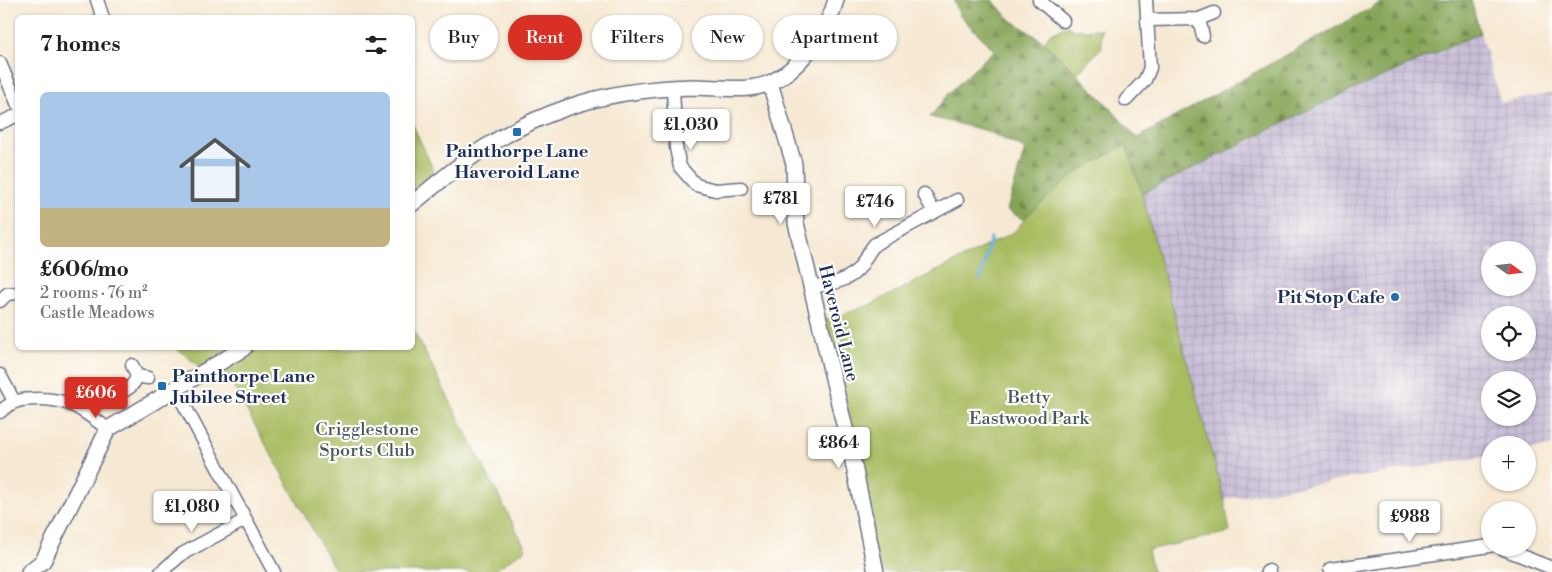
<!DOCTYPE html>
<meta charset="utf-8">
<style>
:root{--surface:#fff;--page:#f2f2f2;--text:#202124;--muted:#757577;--line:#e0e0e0;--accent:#d93025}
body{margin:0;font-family:"Libre Bodoni",serif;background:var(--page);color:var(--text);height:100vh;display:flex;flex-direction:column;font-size:19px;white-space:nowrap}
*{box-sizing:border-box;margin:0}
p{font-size:16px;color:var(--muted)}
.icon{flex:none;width:28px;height:28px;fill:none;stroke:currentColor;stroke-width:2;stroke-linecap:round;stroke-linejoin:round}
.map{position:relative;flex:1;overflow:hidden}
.sheet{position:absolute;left:15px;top:15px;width:400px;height:335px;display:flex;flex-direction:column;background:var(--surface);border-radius:8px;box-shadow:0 1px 4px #0004}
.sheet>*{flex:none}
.hud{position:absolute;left:430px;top:15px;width:475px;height:45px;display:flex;gap:10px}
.needle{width:32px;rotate:105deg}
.fabs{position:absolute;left:1481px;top:241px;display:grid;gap:10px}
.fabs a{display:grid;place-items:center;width:55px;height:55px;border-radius:50%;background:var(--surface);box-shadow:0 1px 4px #0004;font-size:25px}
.price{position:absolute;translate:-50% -42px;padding:0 11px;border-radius:5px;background:#fff;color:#222;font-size:16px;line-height:32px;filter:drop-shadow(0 1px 2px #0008)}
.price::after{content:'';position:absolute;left:50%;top:30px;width:15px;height:11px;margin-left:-8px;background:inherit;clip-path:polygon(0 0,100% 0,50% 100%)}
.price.current{background:var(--accent);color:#fff}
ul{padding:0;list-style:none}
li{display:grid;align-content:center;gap:10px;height:265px;padding:0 25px}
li+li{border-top:1px solid var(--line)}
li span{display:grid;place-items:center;height:155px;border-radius:8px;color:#555}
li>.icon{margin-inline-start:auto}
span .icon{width:90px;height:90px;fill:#fffc;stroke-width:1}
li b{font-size:21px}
h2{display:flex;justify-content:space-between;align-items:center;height:60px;padding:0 25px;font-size:21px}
.chip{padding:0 18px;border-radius:22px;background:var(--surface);box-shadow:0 1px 4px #0004;font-size:18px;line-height:45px}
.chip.current{background:var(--accent);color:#fff}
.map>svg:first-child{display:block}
.industrial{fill:url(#industrial-grid);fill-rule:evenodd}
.grass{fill:url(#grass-tufts);stroke:#62765f}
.forest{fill:url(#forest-firs);stroke:#506a5a}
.park{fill:#a8bc60;stroke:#62765f}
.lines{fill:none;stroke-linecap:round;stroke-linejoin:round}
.stream{stroke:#6eb3e4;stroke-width:3}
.minor-casing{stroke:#687087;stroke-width:15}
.tertiary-casing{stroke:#687087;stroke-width:18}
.minor{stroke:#fff;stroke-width:12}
.tertiary{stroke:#fff;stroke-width:15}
.poi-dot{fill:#1f6fb2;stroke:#fdfcf7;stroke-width:2}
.labels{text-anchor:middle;stroke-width:4.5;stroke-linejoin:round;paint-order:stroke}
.poi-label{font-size:18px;font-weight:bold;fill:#1b2f5e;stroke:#fdfcf7}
.street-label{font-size:18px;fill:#1b2f5e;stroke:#fdfcf7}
.park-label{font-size:18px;fill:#45595f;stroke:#fdfcf7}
</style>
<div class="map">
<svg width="1552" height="572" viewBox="0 0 1552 572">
<defs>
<pattern id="industrial-grid" width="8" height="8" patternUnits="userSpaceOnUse" patternTransform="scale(1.25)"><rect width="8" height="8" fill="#c9bfd7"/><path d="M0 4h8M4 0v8" fill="none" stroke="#aca4bb"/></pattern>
<pattern id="grass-tufts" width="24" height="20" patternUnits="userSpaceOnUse" patternTransform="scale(1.25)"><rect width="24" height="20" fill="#a8bc60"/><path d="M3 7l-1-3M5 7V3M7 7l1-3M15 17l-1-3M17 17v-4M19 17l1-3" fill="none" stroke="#889952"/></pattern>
<pattern id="forest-firs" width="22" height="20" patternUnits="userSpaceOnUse" patternTransform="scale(1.25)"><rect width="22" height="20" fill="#86a456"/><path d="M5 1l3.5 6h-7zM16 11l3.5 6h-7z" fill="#6d864a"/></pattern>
</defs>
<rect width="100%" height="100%" fill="#fdfcf7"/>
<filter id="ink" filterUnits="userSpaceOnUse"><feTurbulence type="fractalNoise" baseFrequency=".02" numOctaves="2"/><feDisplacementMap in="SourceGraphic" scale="10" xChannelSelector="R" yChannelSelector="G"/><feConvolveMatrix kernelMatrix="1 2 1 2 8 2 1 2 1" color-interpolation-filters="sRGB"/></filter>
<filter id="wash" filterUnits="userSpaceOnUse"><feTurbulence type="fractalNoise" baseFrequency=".0096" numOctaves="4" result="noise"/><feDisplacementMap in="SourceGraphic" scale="20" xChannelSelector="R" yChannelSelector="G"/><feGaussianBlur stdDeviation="1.12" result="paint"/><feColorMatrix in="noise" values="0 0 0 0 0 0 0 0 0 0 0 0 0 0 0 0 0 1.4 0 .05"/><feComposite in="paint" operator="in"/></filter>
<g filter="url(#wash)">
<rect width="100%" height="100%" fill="#f6e9d3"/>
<path class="industrial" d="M1480 33 1501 103 1552 93V446L1528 450V445H1490V456L1224 499 1142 194 1304 112ZM1490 250H1528V288H1490ZM1490 315H1528V352H1490ZM1490 380H1528V418H1490Z"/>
<polygon class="grass" points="1067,25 1073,30 1101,29 1102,47 1077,74 1044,42 1050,34"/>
<polygon class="forest" points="954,0 992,0 1011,20 1043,41 1101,98 1137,138 1385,0 1471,0 1480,33 1304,112 1142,194 1126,145 1077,172 1024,220 1007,210 1025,149 984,130 930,117 950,92 994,50 959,15"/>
<g class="park">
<polygon points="413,125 434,171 413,192 412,192"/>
<polygon points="1126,145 1142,194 1224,499 1230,532 1148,550 1153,572 876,572 819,322 867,306 1014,232 1029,214 1077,172"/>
<polygon points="413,329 526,549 492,572 336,572 220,362 205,371 176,348 412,348"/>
</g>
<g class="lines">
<polyline class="stream" points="980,279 991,238"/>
</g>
</g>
<g filter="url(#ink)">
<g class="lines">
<g class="minor-casing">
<g id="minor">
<polyline points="97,0 103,18"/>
<polyline points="1039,0 1063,21"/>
<polyline points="1199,19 1203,36"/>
<polyline points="1147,20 1199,19 1214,13"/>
<polyline points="0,63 18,105"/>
<polyline points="673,89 676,148 680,167 696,185 715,190 741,188"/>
<polyline points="1126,100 1145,80 1150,68 1146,0"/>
<polyline points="0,123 18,115"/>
<polyline points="924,194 934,212"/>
<path d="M810 287C830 284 851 282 862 264 866 257 869 251 875 244L957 200"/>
<polyline points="0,301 7,294 18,293"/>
<polyline points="132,365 137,376 148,378"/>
<polyline points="0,375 14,401"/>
<polyline points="175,388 274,572"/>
<path d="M0 412C13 400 21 399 38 399 71 399 82 410 108 429"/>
<path d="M85 412C90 407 94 401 100 398 114 391 131 395 137 376"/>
<polyline points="1501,548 1552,568"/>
<polyline points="1330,569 1490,546"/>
<polyline points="161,572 182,554 245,520"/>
<polyline points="1267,572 1269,571"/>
</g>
</g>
<g class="tertiary-casing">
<g id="tertiary">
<polyline points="770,83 794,164 796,223 854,466 876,572"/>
<path d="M412 204C463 161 502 130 566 108 605 94 652 88 693 87 718 87 749 93 772 82 800 68 828 30 836 0"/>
<polyline points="29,572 43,561 108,429 244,348"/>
</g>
</g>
<use href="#minor" class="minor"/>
<use href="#tertiary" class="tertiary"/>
</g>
</g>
<g class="poi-dot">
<rect x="512" y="127" width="10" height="10" rx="2.5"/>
<circle cx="1395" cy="297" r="5"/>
<rect x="157" y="381" width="10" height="10" rx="2.5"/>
</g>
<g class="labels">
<g class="poi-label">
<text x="517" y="157">Painthorpe Lane<tspan x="517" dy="21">Haveroid Lane</tspan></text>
<text x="1385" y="303" text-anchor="end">Pit Stop Cafe</text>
<text x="172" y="382" text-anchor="start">Painthorpe Lane<tspan x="172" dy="21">Jubilee Street</tspan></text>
</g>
<g class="street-label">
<text transform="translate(839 323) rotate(76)" y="6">Haveroid Lane</text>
</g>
<g class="park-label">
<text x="1029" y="403">Betty<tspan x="1029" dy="21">Eastwood Park</tspan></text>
<text x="367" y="435">Crigglestone<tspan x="367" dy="21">Sports Club</tspan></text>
</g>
</g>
</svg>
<div class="fabs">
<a><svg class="needle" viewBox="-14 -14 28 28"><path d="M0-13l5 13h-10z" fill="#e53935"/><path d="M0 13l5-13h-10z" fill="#757577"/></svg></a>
<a><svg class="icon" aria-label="locate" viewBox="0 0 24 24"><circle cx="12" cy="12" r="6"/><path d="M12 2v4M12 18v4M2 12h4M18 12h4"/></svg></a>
<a><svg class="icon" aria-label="layers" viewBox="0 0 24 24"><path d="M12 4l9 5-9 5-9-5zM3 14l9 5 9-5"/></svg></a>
<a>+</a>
<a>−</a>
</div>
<b class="price" style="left:691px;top:151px">£1,030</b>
<b class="price" style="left:781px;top:225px">£781</b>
<b class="price" style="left:875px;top:228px">£746</b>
<b class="price current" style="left:96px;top:419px">£606</b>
<b class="price" style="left:839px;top:469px">£864</b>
<b class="price" style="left:192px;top:533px">£1,080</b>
<b class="price" style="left:1410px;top:543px">£988</b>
<div class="hud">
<a class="chip">Buy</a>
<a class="chip current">Rent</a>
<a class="chip">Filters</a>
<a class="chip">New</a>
<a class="chip">Apartment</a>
</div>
<section class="sheet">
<h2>7 homes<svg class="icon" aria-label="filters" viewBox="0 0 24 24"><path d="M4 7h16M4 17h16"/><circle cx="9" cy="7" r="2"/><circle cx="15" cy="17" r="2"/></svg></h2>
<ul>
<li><span style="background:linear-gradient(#a9c7e8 75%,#c2b280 0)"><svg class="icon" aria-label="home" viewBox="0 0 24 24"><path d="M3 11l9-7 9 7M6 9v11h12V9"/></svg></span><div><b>£606/mo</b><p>2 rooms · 76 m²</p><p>Castle Meadows</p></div></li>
</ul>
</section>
</div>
